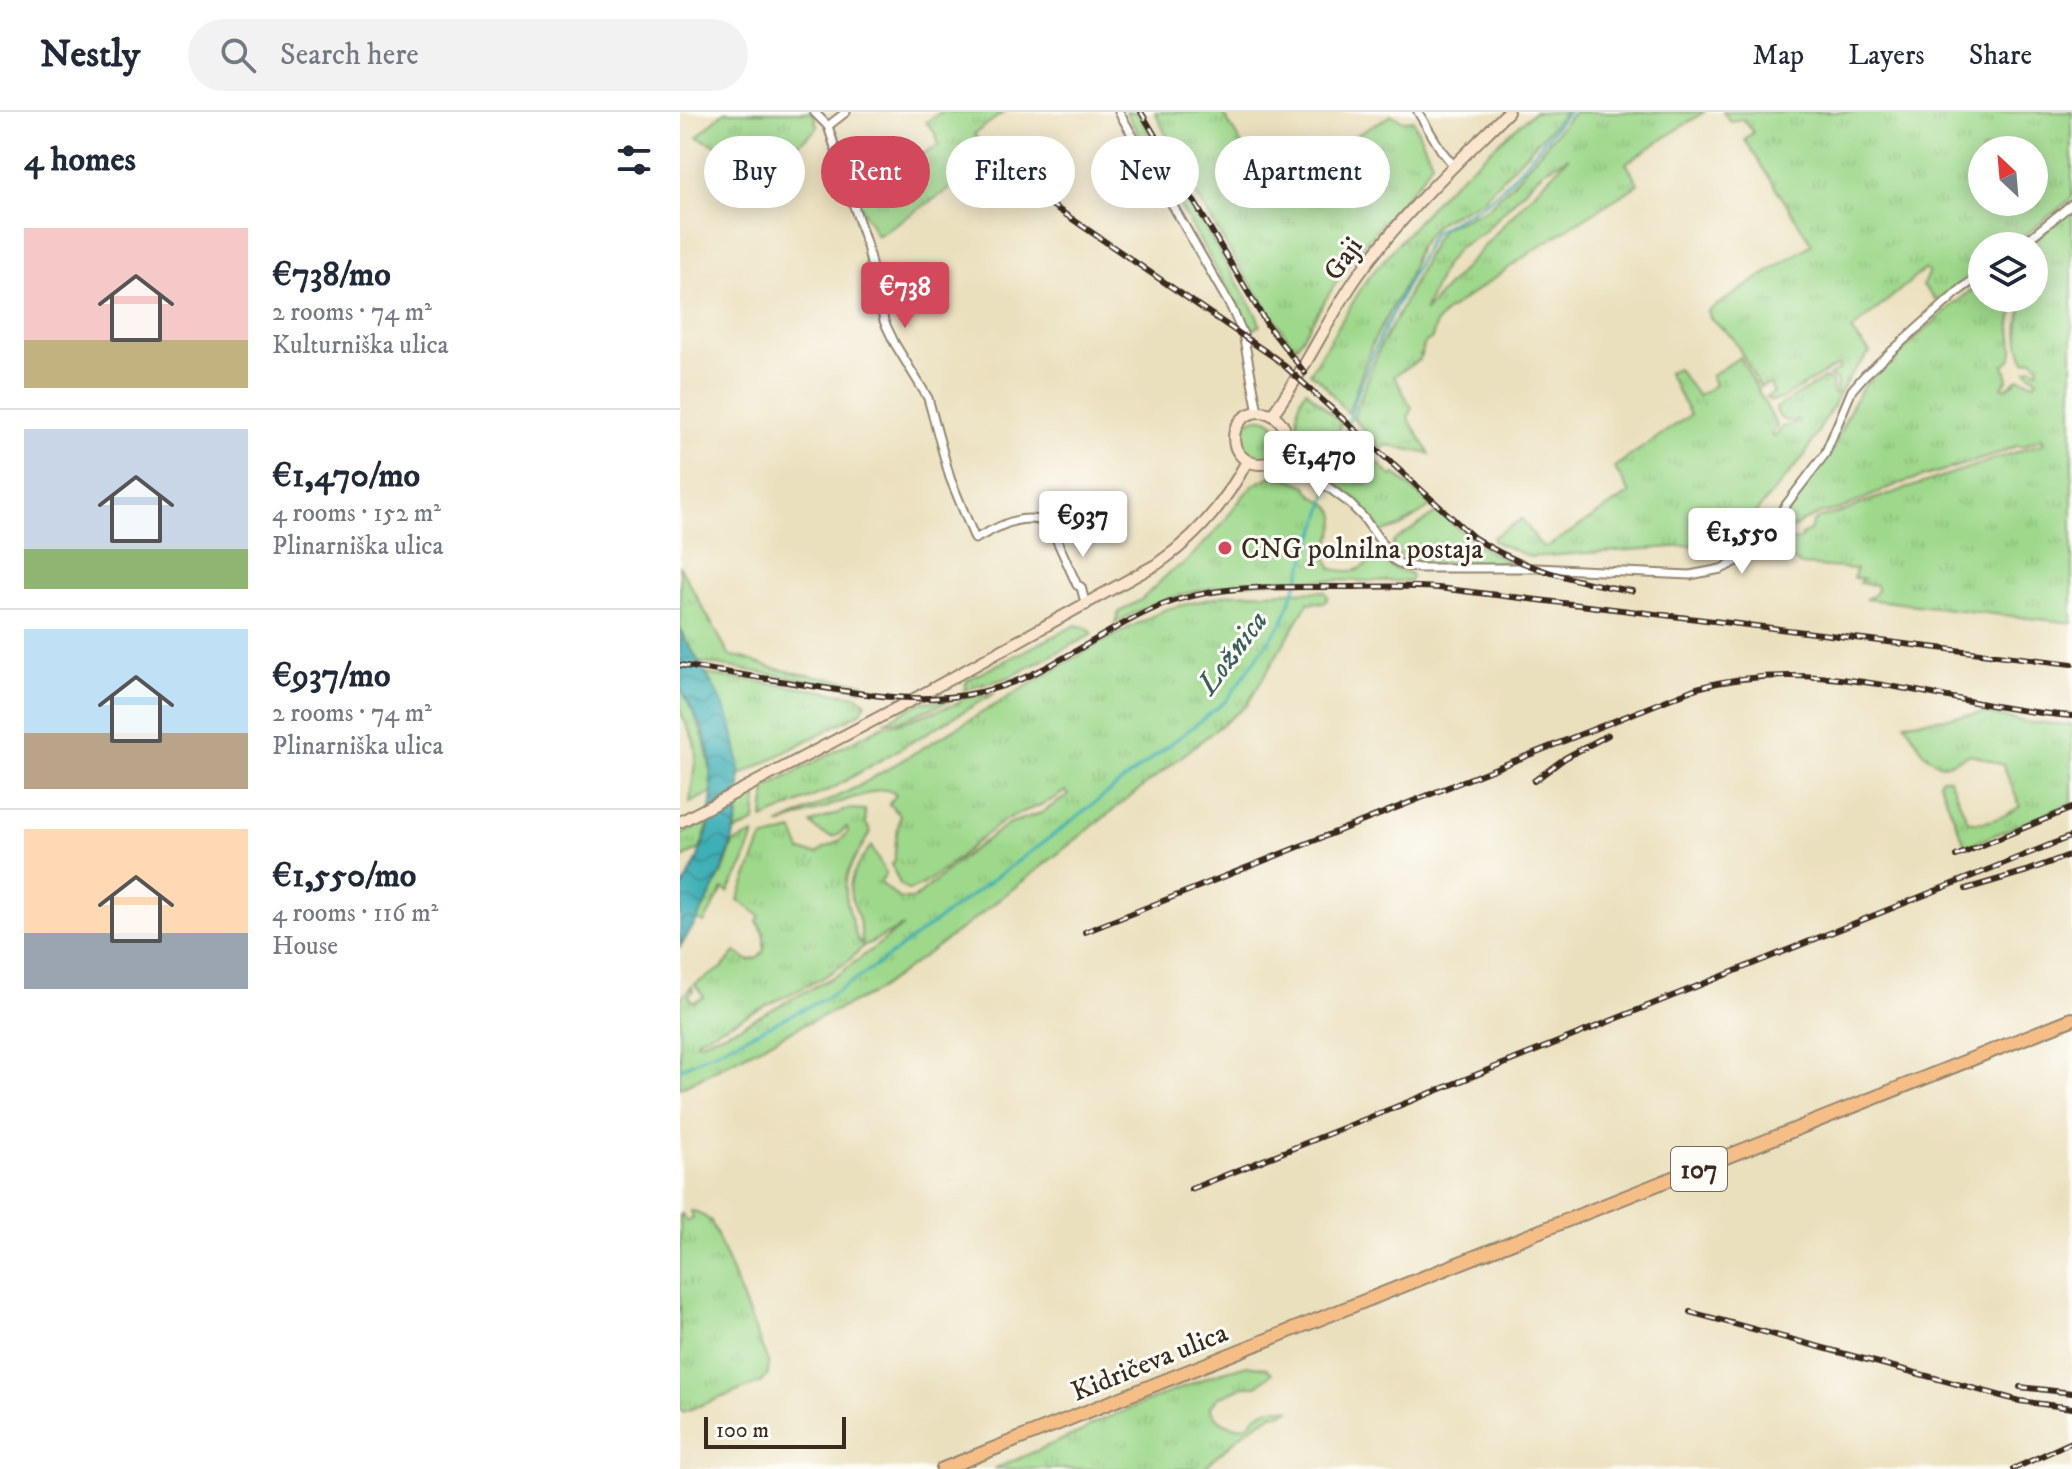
<!DOCTYPE html>
<meta charset="utf-8">
<style>
:root{--surface:#fff;--page:#f2f2f3;--text:#1f2937;--muted:#747a83;--line:#e0e1e3;--accent:#d1495b}
body{margin:0;font-family:"IM FELL DW Pica",serif;background:var(--page);color:var(--text);height:100vh;display:flex;flex-direction:column;font-size:30px;white-space:nowrap}
*{box-sizing:border-box;margin:0}
p{font-size:26px;color:var(--muted)}
.icon{flex:none;width:44px;height:44px;fill:none;stroke:currentColor;stroke-width:2;stroke-linecap:round;stroke-linejoin:round}
.map{position:relative;flex:1;overflow:hidden}
.drawer{display:flex;flex-direction:column;background:var(--surface);width:680px}
.drawer>*{flex:none}
.guide{position:absolute;left:24px;top:24px;width:760px;height:72px;display:flex;gap:16px}
.needle{width:52px;rotate:334deg}
.buttons{position:absolute;left:1288px;top:24px;display:grid;gap:16px}
.buttons a{display:grid;place-items:center;width:80px;height:80px;border-radius:50%;background:var(--surface);box-shadow:0 4px 20px #0003;font-size:40px}
.scale{position:absolute;left:24px;bottom:20px;width:142px;box-sizing:border-box;padding-left:8px;border:4px solid #3b2a1e;border-top:0;font-size:22px;line-height:28px;white-space:nowrap;color:#3b2a1e;-webkit-text-stroke:6px #fdfcf7;paint-order:stroke}
.price{position:absolute;translate:-50% -68px;padding:0 18px;border-radius:8px;background:#fff;color:#222;font-size:26px;line-height:52px;filter:drop-shadow(0 2px 4px #0008)}
.price::after{content:'';position:absolute;left:50%;top:48px;width:24px;height:18px;margin-left:-12px;background:inherit;clip-path:polygon(0 0,100% 0,50% 100%)}
.price.active{background:var(--accent);color:#fff}
ul{padding:0;list-style:none}
li{display:flex;align-items:center;gap:24px;height:200px;padding:0 24px}
li+li{border-top:2px solid var(--line)}
li span{display:grid;place-items:center;flex:none;width:224px;height:160px;border-radius:0px;color:#555}
li>.icon{margin-inline-start:auto}
span .icon{width:96px;height:96px;fill:#fffc;stroke-width:1}
li b{font-size:34px}
h2{display:flex;justify-content:space-between;align-items:center;height:96px;padding:0 24px;font-size:34px}
.chip{padding:0 28px;border-radius:36px;background:var(--surface);box-shadow:0 4px 20px #0003;font-size:28px;line-height:72px}
.chip.active{background:var(--accent);color:#fff}
header{display:flex;align-items:center;gap:48px;box-sizing:border-box;height:112px;padding:0 40px;background:var(--surface);border-bottom:2px solid var(--line)}
header strong{font-size:38px}
nav{display:flex;gap:44px;margin-inline-start:auto;font-size:28px}
.search{width:560px;height:72px;background:var(--page);display:flex;align-items:center;gap:20px;box-sizing:border-box;padding:0 28px;border-radius:44px;color:var(--muted);font-size:30px}
main{display:flex;flex:1;min-height:0}
.map>svg:first-child{display:block}
.grass{fill:url(#grass-tufts);stroke:#6c8154;stroke-width:2;fill-rule:evenodd}
.water{fill:url(#water-waves);stroke:#3c6c6a;stroke-width:2}
.lines{fill:none;stroke-linecap:round;stroke-linejoin:round}
.stream{stroke:#3eafb6;stroke-width:3}
.street-casing{stroke:#93856e;stroke-width:11}
.secondary-casing{stroke:#93856e;stroke-width:14}
.primary-casing{stroke:#93856e;stroke-width:16}
.street{stroke:#fff;stroke-width:7}
.secondary{stroke:#fbe5cf;stroke-width:10}
.primary{stroke:#f6be87;stroke-width:12}
.rail-casing{stroke:#3b2a1e;stroke-width:6}
.rail{stroke:#fdfcf7;stroke-width:3;stroke-dasharray:9;stroke-linecap:butt}
.poi-dot{fill:#d1495b;stroke:#fdfcf7;stroke-width:3}
.labels{text-anchor:middle;stroke-width:6;stroke-linejoin:round;paint-order:stroke}
.shield{fill:#fdfcf7;stroke:#75695f;stroke-width:2}
.shield-label{font-size:26px;font-weight:bold;fill:#3b2a1e}
.street-label{font-size:28px;fill:#3b2a1e;stroke:#fdfcf7}
.poi-label{font-size:28px;fill:#3b2a1e;stroke:#fdfcf7;text-anchor:start}
.water-label{font-size:30px;font-style:italic;fill:#3c5f5b;stroke:#fdfcf7}
</style>
<header>
<strong>Nestly</strong>
<div class="search"><svg class="icon" aria-label="search" viewBox="0 0 24 24"><circle cx="10" cy="10" r="6"/><path d="M15 15l6 6"/></svg>Search here</div>
<nav><a>Map</a><a>Layers</a><a>Share</a></nav>
</header>
<main>
<section class="drawer">
<h2>4 homes<svg class="icon" aria-label="filters" viewBox="0 0 24 24"><path d="M4 7h16M4 17h16"/><circle cx="9" cy="7" r="2"/><circle cx="15" cy="17" r="2"/></svg></h2>
<ul>
<li><span style="background:linear-gradient(#f6c9c9 70%,#c2b280 0)"><svg class="icon" aria-label="home" viewBox="0 0 24 24"><path d="M3 11l9-7 9 7M6 9v11h12V9"/></svg></span><div><b>€738/mo</b><p>2 rooms · 74 m²</p><p>Kulturniška ulica</p></div></li>
<li><span style="background:linear-gradient(#c9d6e8 75%,#8fb573 0)"><svg class="icon" aria-label="home" viewBox="0 0 24 24"><path d="M3 11l9-7 9 7M6 9v11h12V9"/></svg></span><div><b>€1,470/mo</b><p>4 rooms · 152 m²</p><p>Plinarniška ulica</p></div></li>
<li><span style="background:linear-gradient(#bfe0f5 65%,#b9a48a 0)"><svg class="icon" aria-label="home" viewBox="0 0 24 24"><path d="M3 11l9-7 9 7M6 9v11h12V9"/></svg></span><div><b>€937/mo</b><p>2 rooms · 74 m²</p><p>Plinarniška ulica</p></div></li>
<li><span style="background:linear-gradient(#ffd9b3 65%,#9aa5b1 0)"><svg class="icon" aria-label="home" viewBox="0 0 24 24"><path d="M3 11l9-7 9 7M6 9v11h12V9"/></svg></span><div><b>€1,550/mo</b><p>4 rooms · 116 m²</p><p>House</p></div></li>
</ul>
</section>
<div class="map">
<svg width="1392" height="1357" viewBox="0 0 1392 1357">
<defs>
<pattern id="grass-tufts" width="24" height="20" patternUnits="userSpaceOnUse" patternTransform="scale(2)"><rect width="24" height="20" fill="#9ed88b"/><path d="M3 7l-1-3M5 7V3M7 7l1-3M15 17l-1-3M17 17v-4M19 17l1-3" fill="none" stroke="#89ba78"/></pattern>
<pattern id="water-waves" width="16" height="10" patternUnits="userSpaceOnUse" patternTransform="scale(2)"><rect width="16" height="10" fill="#3eafb6"/><path d="M0 5q4-4 8 0t8 0" fill="none" stroke="#358f93"/></pattern>
</defs>
<rect width="100%" height="100%" fill="#fdfcf7"/>
<filter id="ink" filterUnits="userSpaceOnUse"><feTurbulence type="fractalNoise" baseFrequency=".0125" numOctaves="2"/><feDisplacementMap in="SourceGraphic" scale="16" xChannelSelector="R" yChannelSelector="G"/><feConvolveMatrix kernelMatrix="1 2 1 2 8 2 1 2 1" color-interpolation-filters="sRGB"/></filter>
<filter id="wash" filterUnits="userSpaceOnUse"><feTurbulence type="fractalNoise" baseFrequency=".006" numOctaves="4" result="noise"/><feDisplacementMap in="SourceGraphic" scale="32" xChannelSelector="R" yChannelSelector="G"/><feGaussianBlur stdDeviation="1.8" result="paint"/><feColorMatrix in="noise" values="0 0 0 0 0 0 0 0 0 0 0 0 0 0 0 0 0 1.4 0 .05"/><feComposite in="paint" operator="in"/></filter>
<g filter="url(#wash)">
<rect width="100%" height="100%" fill="#ebe0be"/>
<g class="grass">
<polygon points="44,0 133,0 137,14 136,18 99,47 94,41 88,44 91,52 81,60 42,36 17,25"/>
<path d="M261 0H324L294 22 314 48 197 124C188 106 165 75 170 55L210 27C222 30 226 39 239 44L259 33 256 23 246 10Z"/>
<polygon points="446,0 457,0 577,204 580,213 575,217 570,216"/>
<polygon points="475,0 542,0 587,74 712,3 723,9 733,8 752,50 742,66 670,148 617,234 614,235 561,158 510,72"/>
<path d="M854 0H886L802 88 759 110 750 120 738 136 728 167 693 230 668 301C653 288 648 271 630 261L687 167 766 77Z"/>
<path d="M894 0H1024L946 51 958 71 953 76 860 134 766 200 757 210 752 226 745 231 739 248 714 264 732 296 728 306 750 342 707 333 702 337 673 306 701 232 717 205 755 127 764 116 808 96 834 70ZM889 45 839 96 744 200 763 156 778 136 803 121 863 59Z"/>
<path d="M1043 0H1392V86L1332 134H1302V156L1256 189 1243 173 1249 161 1245 157 1171 219 1190 240 1169 265 1125 343 1059 420 1023 433 850 445 813 429V425L842 407 862 435H867L950 381 934 355 1010 303 988 261 997 256 1018 284 1035 273 1031 264 1060 245 1097 314 1091 323 1095 325 1102 315 1119 311 1118 307C1106 312 1098 308 1096 296L1145 266 1152 270 1153 281 1156 282 1157 269 1149 264 1160 257 1158 253 1101 287 1090 289 1086 285 1094 281 1090 272 1080 275 1053 226 1030 206 1028 199 1132 132 1065 28 1073 20 1063 7 1050 9ZM1302 38H1354V90H1302Z"/>
<path d="M1392 98V511L1185 487 1193 484 1197 478 1196 473 1179 471 1183 467 1174 466 1176 457 1121 453 1107 443 1110 439 1107 429 1119 428 1123 422 1130 419 1133 410 1140 406 1166 399 1183 391 1364 331 1362 326 1344 334H1336L1312 344 1218 372 1161 397 1142 401 1123 409 1076 442 1150 343 1174 289 1186 271 1269 196 1302 170V186H1340C1336 194 1332 201 1331 211 1330 226 1340 243 1324 253L1328 267 1322 275 1326 277 1339 266 1355 271 1357 267 1346 258 1351 255 1358 258 1359 254 1353 247 1345 249C1335 230 1337 206 1346 186H1354V176L1361 163 1354 147V134H1348Z"/>
<path d="M626 278 661 311 649 352 634 350C619 329 610 301 626 278Z"/>
<circle cx="580" cy="326" r="20"/>
<polygon points="671,320 692,339 688,341 711,364 715,362 752,394 719,415 701,420 677,388 653,369"/>
<path d="M591 364 605 365 627 374C630 388 654 389 656 405 657 416 648 432 644 442L652 457C685 463 675 455 699 446L713 456 731 462 732 466 729 469C632 470 521 457 435 512L439 500 462 487 491 459 505 451 539 416 564 383 575 372Z"/>
<path d="M758 400 804 437 830 449C806 455 738 454 716 442L712 434 714 429Z"/>
<path d="M0 455 50 544C66 544 78 553 93 556 122 563 152 567 182 571L186 575 179 577 19 550 0 518Z"/>
<path d="M644 479 648 485 645 490 628 491 567 593 292 809 194 881 121 914 0 976V887L12 874 13 879 9 884 13 890 24 885 15 872 42 856 55 840 69 849 78 846 84 839V821L77 809 80 804 58 788 82 727 113 719 121 739 137 742C149 729 154 738 168 720L167 715C163 717 161 721 158 723 150 728 135 718 131 711L169 697 185 698 186 712 191 720C158 771 161 770 177 827L182 832C182 783 150 787 191 734L206 762 200 770 220 787H234L279 748 328 712 361 701 389 683 385 679C367 694 344 697 324 709 301 723 249 776 228 778L220 772 211 752 215 750C214 734 217 719 220 703L209 692 216 683C201 670 188 685 172 686L98 713 177 675 416 533 486 497 551 482ZM223 814 159 862 59 915 18 931V927L141 867 167 850 184 834Z"/>
<polygon points="396,513 407,516 413,522 330,565 284,578 287,568"/>
<polygon points="25,562 177,584 186,591 180,601 61,663 53,622"/>
<path d="M0 575C22 612 29 637 32 680L10 691 16 642 14 629 0 599Z"/>
<polygon points="315,581 153,676 83,707 86,676 202,614 221,611 279,591 284,586"/>
<polygon points="274,587 220,609 204,610 242,590"/>
<path d="M1304 601 1345 610 1392 613V691L1288 734 1285 732 1259 670 1262 666H1269L1288 709C1304 714 1327 704 1340 694L1323 653 1291 642 1265 653 1258 652 1244 641 1225 611Z"/>
<polygon points="73,684 77,685 75,710 55,720 60,691"/>
<polygon points="30,708 20,737 0,747 0,723"/>
<polygon points="74,722 64,751 48,780 43,777 24,811 17,807 45,755 53,731"/>
<polygon points="10,1099 17,1100 31,1109 88,1250 88,1262 80,1271 3,1300 0,1296 0,1103 2,1102 6,1109 13,1106"/>
<path d="M567 1253 586 1256 592 1261 577 1274H564L539 1285 530 1295C534 1308 555 1320 569 1312 571 1311 575 1304 578 1302 587 1295 599 1295 610 1298L600 1302 594 1301 563 1321 523 1357H314L400 1320 414 1311 533 1263Z"/>
</g>
<path class="water" d="M0 518C16 546 35 574 48 604 53 615 54 628 57 640 71 711 38 777 0 835V780L16 750 28 718 32 680 30 646 23 619 0 575Z"/>
<g class="lines">
<path class="stream" d="M0 957 146 886 187 860 376 721 546 589 603 509 640 407 676 285 698 230 752 123C768 109 787 103 804 91 838 67 861 29 889 0"/>
</g>
</g>
<g filter="url(#ink)">
<g class="lines">
<g class="street-casing">
<g id="street">
<polyline points="134,0 148,14"/>
<path d="M166 0 148 14 187 134 204 209 215 232 248 286 270 366 295 427C320 414 341 400 369 411L397 473 401 475 406 494"/>
<polyline points="439,0 551,195 563,222 578,300"/>
<polyline points="738,0 761,38 774,54"/>
<polyline points="1340,134 1392,92"/>
<polyline points="602,341 668,390 683,405 714,448 722,453 739,456 856,456 1010,463 1041,457 1057,449 1083,423 1145,342 1172,278 1185,263 1280,178 1302,162"/>
</g>
</g>
<g class="secondary-casing">
<g id="secondary">
<circle cx="580" cy="326" r="26"/>
<path d="M592 303C625 259 647 207 679 162 722 102 776 52 828 0"/>
<path d="M0 710 234 587 477 452C515 426 546 390 567 349"/>
</g>
</g>
<g class="primary-casing">
<polyline id="primary" points="263,1357 1392,907"/>
</g>
<use href="#street" class="street"/>
<use href="#secondary" class="secondary"/>
<use href="#primary" class="primary"/>
<g class="rail-casing">
<g id="rail">
<polyline points="461,0 588,214 625,261"/>
<path d="M325 61 598 248 793 425C840 456 896 470 952 479"/>
<path d="M0 553C44 560 88 567 132 574 189 583 244 593 301 580 365 566 415 522 475 496 532 472 594 475 655 475 689 475 724 473 758 476L1392 552"/>
<polyline points="854,669 885,646 928,623"/>
<polyline points="1276,744 1392,696"/>
<polyline points="1286,777 1347,759 1392,742"/>
<path d="M405 820 1017 576C1144 540 1265 595 1392 604"/>
<polyline points="511,1077 1392,724"/>
<polyline points="1010,1200 1340,1289 1392,1296"/>
<polyline points="1340,1275 1392,1281"/>
<polyline points="1333,1357 1392,1330"/>
</g>
</g>
<use href="#rail" class="rail"/>
</g>
</g>
<circle class="poi-dot" cx="545" cy="436" r="8"/>
<g class="labels">
<rect class="shield" x="991" y="1035" width="56" height="44" rx="6"/>
<g class="shield-label">
<text x="1019" y="1066">107</text>
</g>
<g class="street-label">
<text transform="translate(662 146) rotate(-55)" y="10">Gaji</text>
<text transform="translate(469 1249) rotate(-22)" y="10">Kidričeva ulica</text>
</g>
<g class="poi-label">
<text x="561" y="446">CNG polnilna postaja</text>
</g>
<g class="water-label">
<text transform="translate(552 540) rotate(-53)" y="10">Ložnica</text>
</g>
</g>
</svg>
<div class="buttons">
<a><svg class="needle" viewBox="-14 -14 28 28"><path d="M0-13l5 13h-10z" fill="#e53935"/><path d="M0 13l5-13h-10z" fill="#747a83"/></svg></a>
<a><svg class="icon" aria-label="layers" viewBox="0 0 24 24"><path d="M12 4l9 5-9 5-9-5zM3 14l9 5 9-5"/></svg></a>
</div>
<div class="scale">100 m</div>
<b class="price active" style="left:225px;top:218px">€738</b>
<b class="price" style="left:639px;top:387px">€1,470</b>
<b class="price" style="left:403px;top:447px">€937</b>
<b class="price" style="left:1062px;top:464px">€1,550</b>
<div class="guide">
<a class="chip">Buy</a>
<a class="chip active">Rent</a>
<a class="chip">Filters</a>
<a class="chip">New</a>
<a class="chip">Apartment</a>
</div>
</div>
</main>
